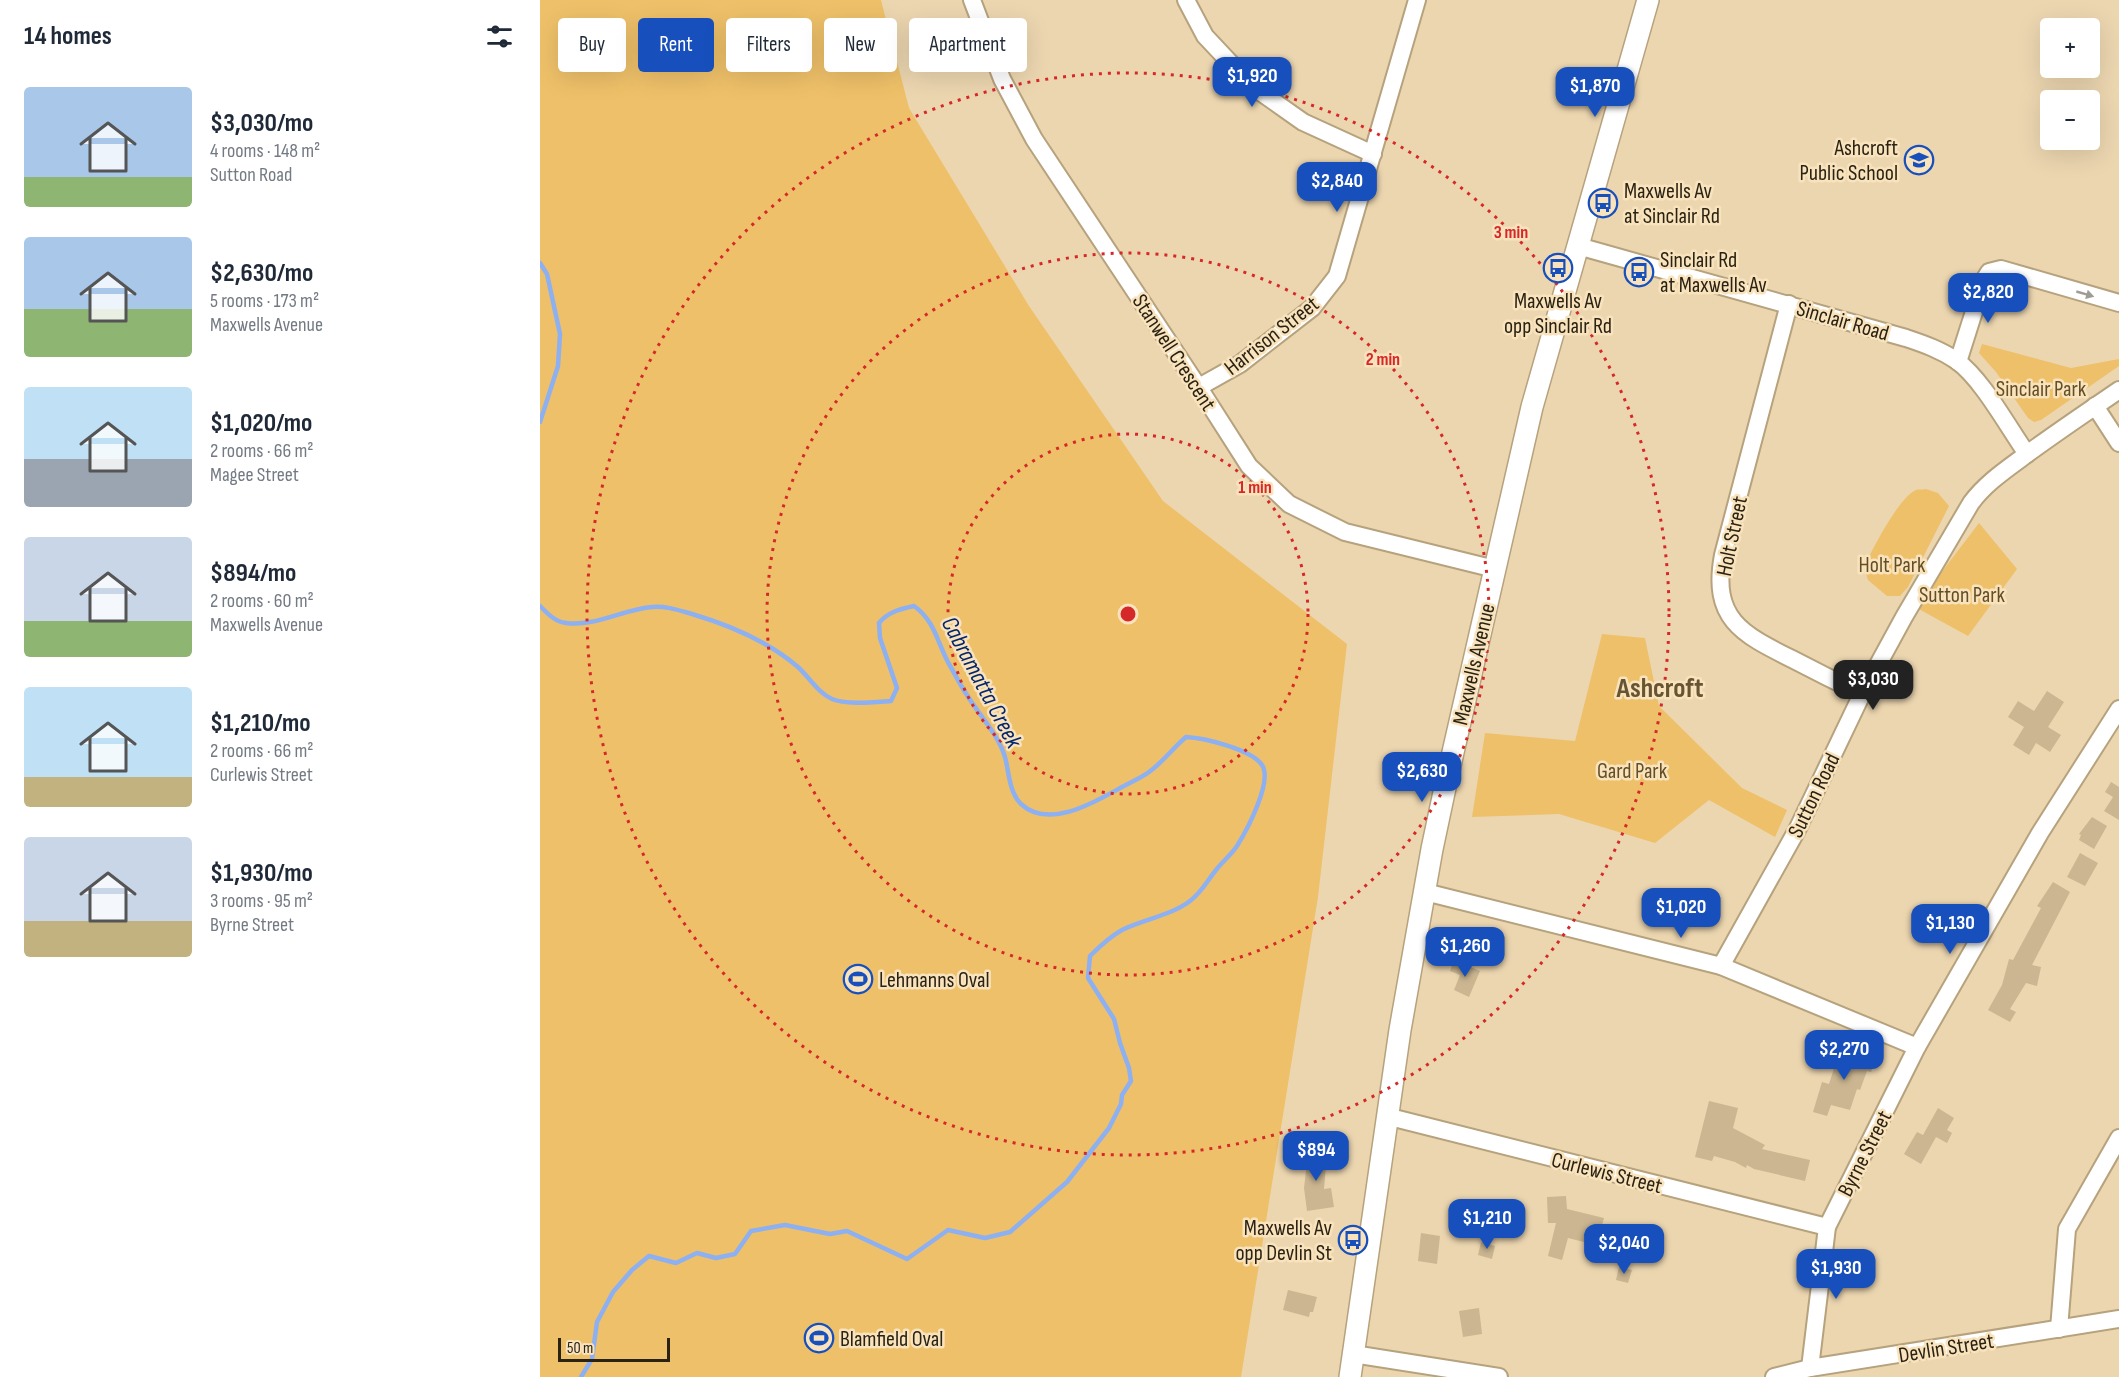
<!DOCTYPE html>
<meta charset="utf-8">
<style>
:root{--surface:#fff;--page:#f6f6f7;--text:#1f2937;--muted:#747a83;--accent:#1750bc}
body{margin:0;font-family:"Sofia Sans Condensed",sans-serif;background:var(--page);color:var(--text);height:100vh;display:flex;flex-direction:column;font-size:22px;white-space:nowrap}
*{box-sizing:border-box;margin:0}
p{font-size:20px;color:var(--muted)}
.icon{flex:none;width:33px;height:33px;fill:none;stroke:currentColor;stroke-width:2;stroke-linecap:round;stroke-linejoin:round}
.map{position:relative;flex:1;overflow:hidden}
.panel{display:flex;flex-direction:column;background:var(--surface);width:540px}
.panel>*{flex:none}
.hud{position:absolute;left:18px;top:18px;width:570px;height:54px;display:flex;gap:12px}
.buttons{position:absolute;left:1500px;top:18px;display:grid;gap:12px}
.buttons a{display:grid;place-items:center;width:60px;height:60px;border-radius:6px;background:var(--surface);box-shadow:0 6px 24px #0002;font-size:30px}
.scale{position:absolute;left:18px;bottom:15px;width:112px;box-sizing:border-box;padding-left:6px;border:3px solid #2a2213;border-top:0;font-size:16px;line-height:21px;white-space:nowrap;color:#2a2213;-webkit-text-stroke:4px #f9e3bd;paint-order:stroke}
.price{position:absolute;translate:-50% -51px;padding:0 14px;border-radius:12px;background:var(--accent);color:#fff;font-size:20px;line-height:39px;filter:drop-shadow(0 2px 3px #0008)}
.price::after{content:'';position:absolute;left:50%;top:36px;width:18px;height:14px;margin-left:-9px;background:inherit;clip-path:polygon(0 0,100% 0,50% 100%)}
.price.active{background:#222;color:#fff}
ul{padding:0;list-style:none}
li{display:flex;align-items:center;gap:18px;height:150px;padding:0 24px}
li span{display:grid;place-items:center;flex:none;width:168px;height:120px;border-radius:6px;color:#555}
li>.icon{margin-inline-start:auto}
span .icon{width:72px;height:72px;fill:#fffc;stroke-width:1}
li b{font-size:26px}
h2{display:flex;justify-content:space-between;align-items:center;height:72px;padding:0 24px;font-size:26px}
.tag{padding:0 21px;border-radius:6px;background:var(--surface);box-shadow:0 6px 24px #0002;font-size:21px;line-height:54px}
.tag.active{background:var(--accent);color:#fff}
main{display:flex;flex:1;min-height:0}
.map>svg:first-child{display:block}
.green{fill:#eec069}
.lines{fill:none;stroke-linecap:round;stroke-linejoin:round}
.stream{stroke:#8cb0f1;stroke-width:4.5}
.building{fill:#cbb691}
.minor-casing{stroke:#b6a27d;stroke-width:20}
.tertiary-casing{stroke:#b6a27d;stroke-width:24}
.minor{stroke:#fff;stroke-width:16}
.tertiary{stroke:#fff;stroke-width:21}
.oneway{fill:#9f9c95}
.ring{fill:none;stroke:#d62828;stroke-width:3;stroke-dasharray:3 6}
.labels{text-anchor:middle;stroke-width:5;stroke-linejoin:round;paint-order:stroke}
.poi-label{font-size:22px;fill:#2a2213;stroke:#f9e3bd;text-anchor:start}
.street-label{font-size:22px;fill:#2a2213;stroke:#f9e3bd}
.park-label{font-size:22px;fill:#634e26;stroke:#f9e3bd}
.water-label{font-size:24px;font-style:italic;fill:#04266b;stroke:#f9e3bd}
.district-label{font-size:28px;font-weight:bold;fill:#675432;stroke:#f9e3bd}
.centre{fill:#d62828;stroke:#f9e3bd;stroke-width:3}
.ring-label{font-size:18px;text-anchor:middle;font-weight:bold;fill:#d62828;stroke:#f9e3bd;stroke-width:5;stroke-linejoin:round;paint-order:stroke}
</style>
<main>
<section class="panel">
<h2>14 homes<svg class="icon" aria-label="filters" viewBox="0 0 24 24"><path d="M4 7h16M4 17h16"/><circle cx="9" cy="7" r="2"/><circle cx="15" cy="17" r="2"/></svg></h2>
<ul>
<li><span style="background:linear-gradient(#a9c7e8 75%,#8fb573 0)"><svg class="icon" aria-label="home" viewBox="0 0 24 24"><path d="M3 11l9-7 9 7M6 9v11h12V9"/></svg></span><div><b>$3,030/mo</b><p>4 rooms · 148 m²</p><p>Sutton Road</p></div></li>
<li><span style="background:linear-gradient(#a9c7e8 60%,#8fb573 0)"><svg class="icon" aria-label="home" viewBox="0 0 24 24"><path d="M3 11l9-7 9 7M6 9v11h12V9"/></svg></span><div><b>$2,630/mo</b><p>5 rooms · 173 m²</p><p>Maxwells Avenue</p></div></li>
<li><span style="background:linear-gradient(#bfe0f5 60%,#9aa5b1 0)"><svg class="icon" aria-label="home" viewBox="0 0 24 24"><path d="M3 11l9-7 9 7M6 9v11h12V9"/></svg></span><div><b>$1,020/mo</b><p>2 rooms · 66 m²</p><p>Magee Street</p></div></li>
<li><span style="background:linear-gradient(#c9d6e8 70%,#8fb573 0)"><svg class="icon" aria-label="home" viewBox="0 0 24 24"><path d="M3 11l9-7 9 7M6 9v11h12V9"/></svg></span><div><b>$894/mo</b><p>2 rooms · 60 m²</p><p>Maxwells Avenue</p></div></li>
<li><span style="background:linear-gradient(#bfe0f5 75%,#c2b280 0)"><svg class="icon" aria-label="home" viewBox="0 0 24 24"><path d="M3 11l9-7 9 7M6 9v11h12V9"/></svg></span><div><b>$1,210/mo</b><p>2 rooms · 66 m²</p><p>Curlewis Street</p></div></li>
<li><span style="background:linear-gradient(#c9d6e8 70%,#c2b280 0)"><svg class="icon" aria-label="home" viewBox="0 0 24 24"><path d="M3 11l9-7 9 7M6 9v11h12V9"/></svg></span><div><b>$1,930/mo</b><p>3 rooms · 95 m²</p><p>Byrne Street</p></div></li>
</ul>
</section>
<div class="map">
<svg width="1579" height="1377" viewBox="0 0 1579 1377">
<rect width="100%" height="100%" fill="#ecd6b0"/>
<g class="green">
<polygon points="0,0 341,0 369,108 489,306 623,501 807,644 778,897 701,1377 0,1377"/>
<polygon points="1442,344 1531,368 1579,359 1579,366 1501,420 1494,422 1488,418 1456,372 1439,353"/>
<path d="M1386 489 1398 493 1409 506 1368 587 1360 596H1347L1328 580 1324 568C1331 551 1359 497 1376 490 1379 489 1382 490 1386 489Z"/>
<polygon points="1439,523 1477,569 1428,636 1375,607"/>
<polygon points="1062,634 1105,638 1119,706 1202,788 1247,810 1235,837 1169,800 1115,843 1019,814 932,817 945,733 1035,741"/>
</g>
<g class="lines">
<g class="stream">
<polyline points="0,263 7,274 20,334 18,366 0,422"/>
<path d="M0 606C7 613 15 622 26 623 55 627 84 609 112 607 127 606 138 610 152 614 189 625 229 642 258 667 269 677 278 693 292 699 306 705 335 702 351 701L357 688 340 638 339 623C348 612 360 609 374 606 395 621 397 642 409 664 415 674 420 685 427 695 439 715 458 734 465 757 469 772 469 792 481 804 509 830 555 802 582 787 591 782 601 778 609 772 623 762 633 748 646 737 664 738 711 749 722 765 733 781 707 830 697 846 691 855 683 861 676 870 667 881 662 892 650 901 630 916 604 919 582 930 571 936 559 947 550 956L548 978 574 1019 580 1043 589 1068 591 1081 582 1095 581 1104 569 1128 527 1182 470 1232 445 1238 408 1230 367 1259 307 1231 290 1234 245 1225 211 1231 195 1254 176 1258 157 1253 136 1263 109 1256 92 1270 73 1292 57 1322 52 1359 41 1377"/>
</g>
</g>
<g class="building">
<polygon points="1507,691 1524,702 1508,727 1521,735 1510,752 1496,743 1489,755 1473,745 1484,727 1468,717 1478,701 1494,711"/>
<polygon points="1571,782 1579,787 1579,820 1564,811 1573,797 1565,792"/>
<polygon points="1552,817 1567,826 1554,849 1539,840 1541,835 1539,834"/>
<polygon points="1540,853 1558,863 1545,886 1527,877"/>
<polygon points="1513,882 1530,892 1492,965 1501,967 1497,986 1486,983 1470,1009 1476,1012 1470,1022 1448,1010 1462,985 1469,959 1473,960 1501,908 1497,906"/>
<polygon points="914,960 940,971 929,997 914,990 920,975 910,971"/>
<polygon points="1301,1047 1336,1058 1331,1072 1327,1071 1320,1090 1317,1089 1310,1110 1291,1105 1287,1116 1273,1112 1282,1082 1289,1084"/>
<polygon points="1169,1101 1198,1108 1193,1128 1225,1145 1222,1149 1270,1160 1265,1181 1214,1169 1207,1165 1206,1168 1195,1162 1174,1156 1172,1161 1155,1157"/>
<polygon points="1398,1108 1414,1118 1407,1130 1412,1133 1407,1143 1396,1137 1381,1164 1364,1154 1377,1132 1383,1135"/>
<polygon points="762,1151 787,1153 784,1189 791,1188 794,1207 767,1211 764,1188 767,1163 761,1162"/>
<polygon points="1026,1196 1027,1209 1064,1218 1059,1236 1050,1234 1048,1243 1028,1238 1022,1260 1008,1256 1016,1223 1008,1223 1007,1197"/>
<polygon points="881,1233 900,1236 897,1264 878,1261"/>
<polygon points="941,1242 955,1246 952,1259 938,1255"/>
<polygon points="1079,1267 1092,1270 1088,1283 1076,1280"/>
<polygon points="748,1290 777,1297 773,1312 770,1312 769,1317 743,1310"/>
<polygon points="939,1308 942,1334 923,1337 919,1311"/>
</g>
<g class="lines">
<g class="minor-casing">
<g id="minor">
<polyline points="432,0 462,79 494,139 663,394 709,466 749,504 805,532 955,569"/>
<polyline points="646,0 665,36 712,86 763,122 833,154"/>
<path d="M1038 246 1366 338C1384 344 1401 350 1417 361 1442 379 1468 427 1487 454"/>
<path d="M1249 304 1183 555C1171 619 1202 634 1252 659 1275 671 1299 683 1322 694"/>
<polyline points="1418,362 1444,280 1449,272 1461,269 1579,303"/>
<polyline points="659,387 700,364 772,308 797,276 877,0"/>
<polyline points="1555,406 1579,443"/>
<polyline points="885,892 1181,966 1377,1047"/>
<path d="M1181 966 1257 830 1322 694 1364 617 1431 503C1445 484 1464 471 1483 457 1514 434 1547 412 1579 390"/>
<polyline points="846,1116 1287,1227"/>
<polyline points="1519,1329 1527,1229 1579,1138"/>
<polyline points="813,1354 959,1377"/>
<polyline points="1270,1368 1287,1227 1377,1047 1500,833 1579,709"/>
<polyline points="1234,1377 1270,1368 1579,1319"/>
</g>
</g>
<g class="tertiary-casing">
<polyline id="tertiary" points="810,1377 860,1030 892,849 906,783 992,407 1108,0"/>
</g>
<use href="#minor" class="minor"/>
<use href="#tertiary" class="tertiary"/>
</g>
<defs><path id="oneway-solid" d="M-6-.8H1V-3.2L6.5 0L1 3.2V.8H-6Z" transform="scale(1.5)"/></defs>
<use class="oneway" href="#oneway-solid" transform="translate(1545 294) rotate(16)"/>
<g class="ring">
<circle cx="588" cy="614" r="180"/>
<circle cx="588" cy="614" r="361"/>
<circle cx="588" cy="614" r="541"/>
</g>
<defs>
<g id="school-ring" transform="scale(1.5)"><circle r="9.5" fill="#f9e3bd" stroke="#1750bc" stroke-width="1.5"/><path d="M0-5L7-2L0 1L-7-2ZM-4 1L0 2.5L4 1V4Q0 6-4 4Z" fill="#1750bc"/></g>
<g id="bus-ring" transform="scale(1.5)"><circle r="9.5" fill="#f9e3bd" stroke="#1750bc" stroke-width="1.5"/><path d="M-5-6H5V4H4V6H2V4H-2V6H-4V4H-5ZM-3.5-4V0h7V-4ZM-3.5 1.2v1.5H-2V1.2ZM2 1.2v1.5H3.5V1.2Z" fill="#1750bc"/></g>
<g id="stadium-ring" transform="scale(1.5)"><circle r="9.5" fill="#f9e3bd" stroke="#1750bc" stroke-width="1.5"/><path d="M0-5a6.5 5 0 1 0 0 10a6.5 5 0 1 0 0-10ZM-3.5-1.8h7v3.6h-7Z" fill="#1750bc"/></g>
</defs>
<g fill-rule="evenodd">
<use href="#school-ring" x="1379" y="160"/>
<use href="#bus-ring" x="1063" y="203"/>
<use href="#bus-ring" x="1018" y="268"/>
<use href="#bus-ring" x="1099" y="272"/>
<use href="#stadium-ring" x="318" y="979"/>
<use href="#bus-ring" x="813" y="1240"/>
<use href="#stadium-ring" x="279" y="1338"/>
</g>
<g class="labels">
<g class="poi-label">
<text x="1358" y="155" text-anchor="end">Ashcroft<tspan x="1358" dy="25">Public School</tspan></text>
<text x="1084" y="198">Maxwells Av<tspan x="1084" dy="25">at Sinclair Rd</tspan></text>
<text x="1120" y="267">Sinclair Rd<tspan x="1120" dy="25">at Maxwells Av</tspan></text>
<text x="1018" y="308" text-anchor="middle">Maxwells Av<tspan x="1018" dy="25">opp Sinclair Rd</tspan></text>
<text x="339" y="987">Lehmanns Oval</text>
<text x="792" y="1235" text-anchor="end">Maxwells Av<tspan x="792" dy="25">opp Devlin St</tspan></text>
<text x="300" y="1346">Blamfield Oval</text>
</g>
<g class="street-label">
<text transform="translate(1303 320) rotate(16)" y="8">Sinclair Road</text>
<text transform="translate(731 335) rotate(-38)" y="8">Harrison Street</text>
<text transform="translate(635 352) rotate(57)" y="8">Stanwell Crescent</text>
<text transform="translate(1191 536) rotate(-78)" y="8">Holt Street</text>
<text transform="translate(933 664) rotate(-77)" y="8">Maxwells Avenue</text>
<text transform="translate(1273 795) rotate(-64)" y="8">Sutton Road</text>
<text transform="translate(1324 1153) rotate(-63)" y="8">Byrne Street</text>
<text transform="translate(1067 1172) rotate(14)" y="8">Curlewis Street</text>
<text transform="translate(1406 1347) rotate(-9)" y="8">Devlin Street</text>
</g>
<g class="park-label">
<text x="1501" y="396">Sinclair Park</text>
<text x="1352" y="572">Holt Park</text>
<text x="1422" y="602">Sutton Park</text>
<text x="1092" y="778">Gard Park</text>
</g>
<g class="water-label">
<text transform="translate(442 682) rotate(62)" y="8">Cabramatta Creek</text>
</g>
<g class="district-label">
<text x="1120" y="697">Ashcroft</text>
</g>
</g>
<circle cx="588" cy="614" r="9" class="centre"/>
<g class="ring-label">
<text x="971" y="238">3 min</text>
<text x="843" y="365">2 min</text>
<text x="715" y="493">1 min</text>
</g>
</svg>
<div class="buttons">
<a>+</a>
<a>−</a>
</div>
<div class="scale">50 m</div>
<b class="price" style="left:712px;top:108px">$1,920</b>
<b class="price" style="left:1055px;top:118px">$1,870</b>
<b class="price" style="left:797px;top:213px">$2,840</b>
<b class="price" style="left:1448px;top:324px">$2,820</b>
<b class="price active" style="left:1333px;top:711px">$3,030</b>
<b class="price" style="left:882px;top:803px">$2,630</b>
<b class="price" style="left:1141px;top:939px">$1,020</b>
<b class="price" style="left:1410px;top:955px">$1,130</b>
<b class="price" style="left:925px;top:978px">$1,260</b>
<b class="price" style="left:1304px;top:1081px">$2,270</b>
<b class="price" style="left:776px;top:1182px">$894</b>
<b class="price" style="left:947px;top:1250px">$1,210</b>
<b class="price" style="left:1084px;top:1275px">$2,040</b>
<b class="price" style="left:1296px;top:1300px">$1,930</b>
<div class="hud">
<a class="tag">Buy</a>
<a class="tag active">Rent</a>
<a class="tag">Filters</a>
<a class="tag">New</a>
<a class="tag">Apartment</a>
</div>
</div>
</main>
